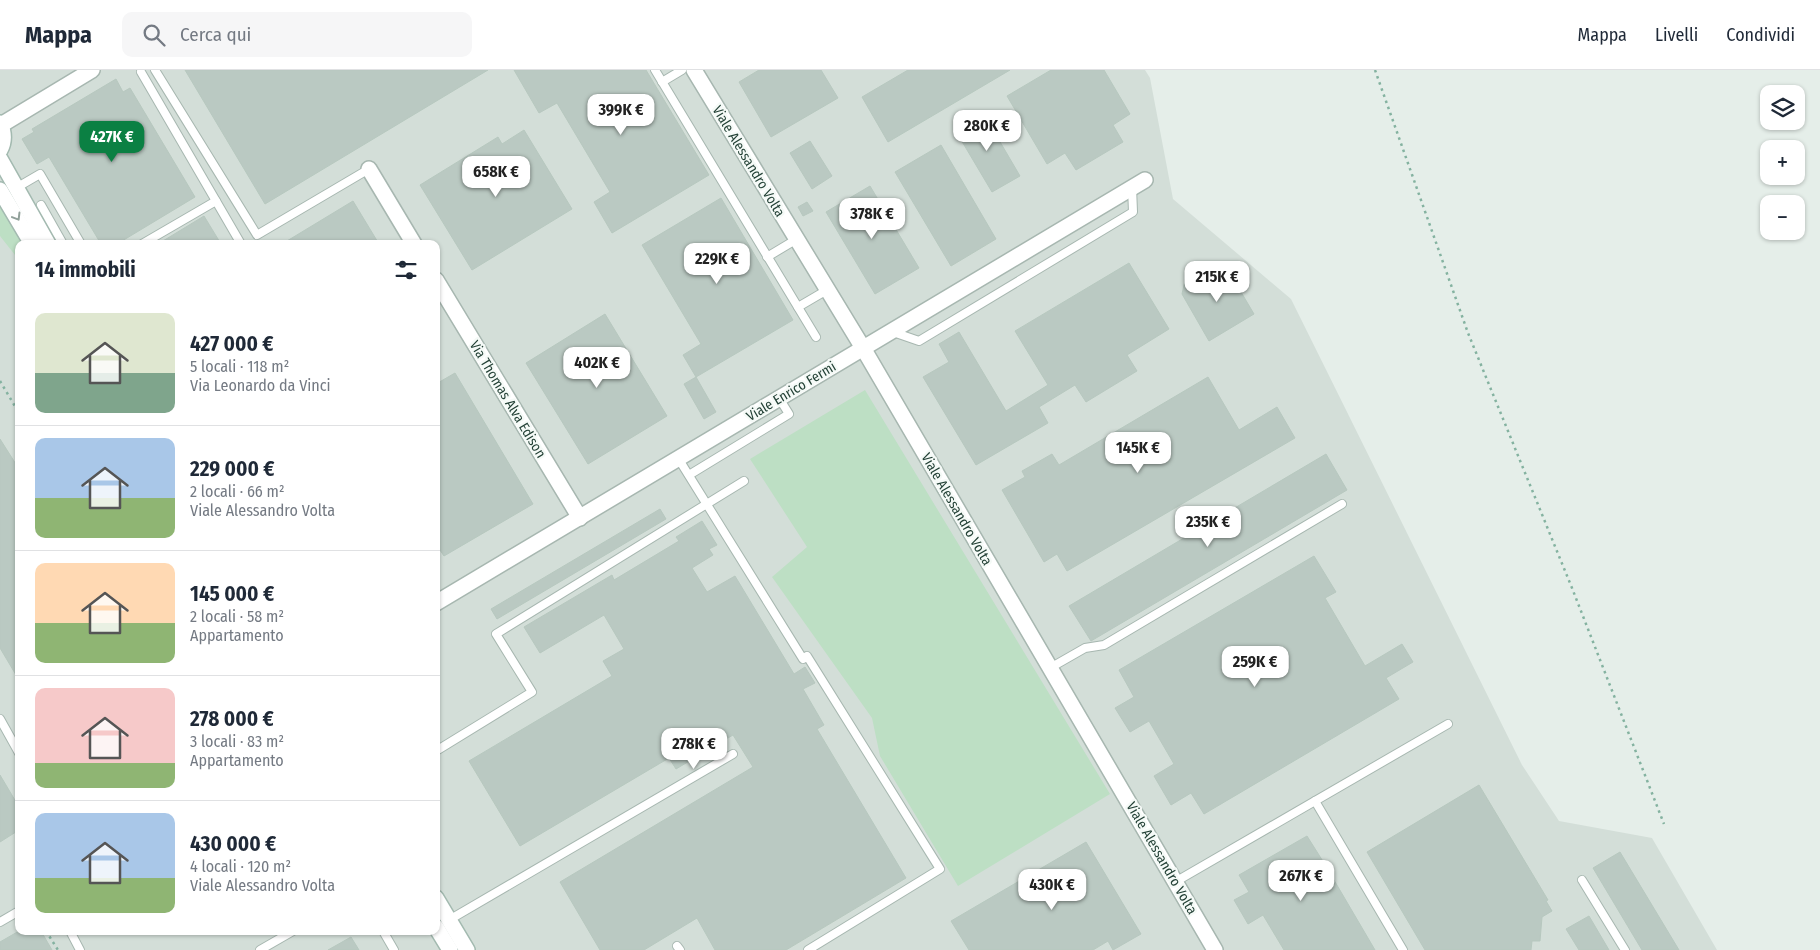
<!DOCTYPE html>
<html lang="it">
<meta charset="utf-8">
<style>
:root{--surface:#fff;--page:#f6f6f7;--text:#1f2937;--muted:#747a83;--line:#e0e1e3;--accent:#0b8043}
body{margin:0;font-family:"Fira Sans Condensed",sans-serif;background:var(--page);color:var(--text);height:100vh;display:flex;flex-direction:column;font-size:19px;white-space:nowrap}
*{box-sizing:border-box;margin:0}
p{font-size:16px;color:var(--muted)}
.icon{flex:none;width:28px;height:28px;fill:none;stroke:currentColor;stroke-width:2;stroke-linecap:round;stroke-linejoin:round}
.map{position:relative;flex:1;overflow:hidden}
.sheet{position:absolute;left:15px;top:170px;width:425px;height:695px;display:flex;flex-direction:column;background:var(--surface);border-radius:10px;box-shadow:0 1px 4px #0004}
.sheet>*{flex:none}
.buttons{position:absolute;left:1760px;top:15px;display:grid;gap:10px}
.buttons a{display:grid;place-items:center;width:45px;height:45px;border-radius:10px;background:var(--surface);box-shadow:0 1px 4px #0004;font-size:25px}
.price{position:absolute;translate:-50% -42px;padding:0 11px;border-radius:10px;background:#fff;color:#222;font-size:16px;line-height:32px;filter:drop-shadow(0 1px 2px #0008)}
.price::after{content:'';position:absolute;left:50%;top:30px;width:15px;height:11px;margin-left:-8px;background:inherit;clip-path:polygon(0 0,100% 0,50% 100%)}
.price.selected{background:var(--accent);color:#fff}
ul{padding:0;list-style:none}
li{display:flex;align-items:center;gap:15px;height:125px;padding:0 20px}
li+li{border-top:1px solid var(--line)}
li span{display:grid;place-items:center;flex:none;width:140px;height:100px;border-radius:10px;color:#555}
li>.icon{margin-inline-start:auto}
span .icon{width:60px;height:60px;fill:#fffc;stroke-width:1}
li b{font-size:21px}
h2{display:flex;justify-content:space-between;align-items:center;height:60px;padding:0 20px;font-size:21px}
header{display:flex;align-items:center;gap:30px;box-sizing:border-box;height:70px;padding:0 25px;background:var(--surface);border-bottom:1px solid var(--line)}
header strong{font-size:24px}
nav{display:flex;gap:28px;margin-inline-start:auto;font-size:18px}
.search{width:350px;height:45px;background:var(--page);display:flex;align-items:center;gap:12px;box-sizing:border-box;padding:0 18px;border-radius:10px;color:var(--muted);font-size:19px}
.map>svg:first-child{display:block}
.built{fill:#d3ded8;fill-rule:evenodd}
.green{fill:#bddfc4}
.building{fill:#bac9c2;stroke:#b7c8bf}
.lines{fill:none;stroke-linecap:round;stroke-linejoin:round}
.lane-casing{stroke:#a7b7b0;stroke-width:10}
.street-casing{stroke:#a7b7b0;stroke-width:18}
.secondary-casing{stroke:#a3bab0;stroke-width:18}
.path{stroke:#84b2a0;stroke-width:2.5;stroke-dasharray:2.5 4;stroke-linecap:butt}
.lane{stroke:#fff;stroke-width:8}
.street{stroke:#fff;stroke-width:15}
.secondary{stroke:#fff;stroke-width:15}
.oneway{stroke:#91a09a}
.labels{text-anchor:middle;stroke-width:4.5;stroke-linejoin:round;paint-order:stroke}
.street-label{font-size:14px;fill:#234136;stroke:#f5faf7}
</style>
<header>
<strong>Mappa</strong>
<div class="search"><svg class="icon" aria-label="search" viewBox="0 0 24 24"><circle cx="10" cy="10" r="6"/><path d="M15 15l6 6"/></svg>Cerca qui</div>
<nav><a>Mappa</a><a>Livelli</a><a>Condividi</a></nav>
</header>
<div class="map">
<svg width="1820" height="880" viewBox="0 0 1820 880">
<rect width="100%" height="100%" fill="#e5eee9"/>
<path class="built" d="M0 0H1145L1150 8 1173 129 1291 229 1522 695 1559 751 1652 768 1717 880H0ZM19 174H436V861H19Z"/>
<g class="green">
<polygon points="0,136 22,174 19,174 19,190 0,166"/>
<polygon points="865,320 1110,724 958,816 880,686 872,648 772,507 807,477 750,389"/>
</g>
<g class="building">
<polygon points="185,0 488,0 265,134"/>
<polygon points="514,0 646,0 709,105 612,163 594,132 610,122 557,33 539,43"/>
<polygon points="759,0 821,0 838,28 771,67 739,12"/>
<polygon points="908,0 1010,0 888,72 862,27"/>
<polygon points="1051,0 1104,0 1130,44 1113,55 1123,72 1076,100 1065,83 1047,94 1007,26"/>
<polygon points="116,9 123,22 130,18 195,127 117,174 101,174 49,87 37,94 22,69 34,62 32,59"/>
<polygon points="982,41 1020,106 992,122 954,58"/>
<polygon points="524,60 572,139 472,200 420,115 498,67 502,74"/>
<polygon points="810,71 832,106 812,119 790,83"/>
<polygon points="941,75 996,169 951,196 895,102"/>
<polygon points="870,116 919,198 875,224 826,142"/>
<polygon points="721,128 793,250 696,307 683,285 701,274 642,175"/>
<polygon points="353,131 379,174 282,174"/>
<polygon points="807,132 813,141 803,146 798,137"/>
<polygon points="204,146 221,174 158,174"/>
<polygon points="1129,193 1169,259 1127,285 1137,301 1086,332 1075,315 1039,337 1048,353 976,395 923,307 949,292 939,274 959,262 1006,341 1048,315 1015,261"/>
<polygon points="1225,195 1254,244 1209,271 1182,224 1186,206 1192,217 1217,203 1215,200"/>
<polygon points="605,244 667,346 588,394 526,293"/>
<polygon points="455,303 533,434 444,486 436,474 436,314"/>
<polygon points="696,307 716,342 704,349 684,314"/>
<polygon points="1208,307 1239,360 1277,337 1295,368 1067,501 1057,484 1044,492 1002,420 1025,407 1022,401 1052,384 1059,395"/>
<polygon points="0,369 19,399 19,610 0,578"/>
<polygon points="1326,384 1347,420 1091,571 1069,536"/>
<polygon points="660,439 666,449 497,549 491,539"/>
<polygon points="702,451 717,475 709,479 713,485 692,498 707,522 735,506 794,604 805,597 815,613 803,619 824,655 817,659 906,808 786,880 715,880 697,848 644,880 600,880 560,812 753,697 733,665 676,699 669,688 520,776 469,691 612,606 603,591 624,579 604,545 540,583 524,557 612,505 614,510 679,471 676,467"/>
<polygon points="1314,486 1336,522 1325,528 1365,596 1402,574 1413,592 1386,608 1399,629 1204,744 1191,723 1171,735 1154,706 1174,694 1149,651 1130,662 1115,638 1134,627 1119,600"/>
<polygon points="0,705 19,737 19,760 0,772"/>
<polygon points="1479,715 1548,830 1546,831 1552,841 1542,847 1540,871 1532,871 1531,880 1425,880 1367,782"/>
<polygon points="1307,766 1324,793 1375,880 1284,880 1263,845 1248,854 1234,830 1249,822 1239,805"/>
<polygon points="1086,772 1141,864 1113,880 1108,871 1093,880 969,880 951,851"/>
<polygon points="1620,782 1679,880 1642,880 1593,798"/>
<polygon points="1589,846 1609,880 1579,880 1566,859"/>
<polygon points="19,861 41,861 52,880 0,880 0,872"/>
<polygon points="351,867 359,880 328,880"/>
</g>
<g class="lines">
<g class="lane-casing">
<g id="lane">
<polyline points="155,0 257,165 369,99"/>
<polyline points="655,0 816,267"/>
<polyline points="141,2 216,131"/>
<polyline points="662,12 682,0"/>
<polyline points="16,118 40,104 81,174"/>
<polyline points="41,135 63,174"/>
<polyline points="142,174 216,131 241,174"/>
<polyline points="767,187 797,169"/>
<polyline points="798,237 827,220"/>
<polyline points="893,262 919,271 1133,142 1132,117"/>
<polyline points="678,388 803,589 807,586 940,799 808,880"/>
<polyline points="689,405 789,344 779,328"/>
<polyline points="1050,598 1085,578 1104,575 1342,434"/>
<polyline points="0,649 19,683"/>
<polyline points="436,681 532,622 496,564 744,411"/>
<polyline points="1315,731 1403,880"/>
<polyline points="1582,810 1625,880"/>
<polyline points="1175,812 1448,654"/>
<polyline points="449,850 733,684"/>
<polyline points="0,852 19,841"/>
<polyline points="70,861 80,880"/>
<polyline points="383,861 394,880"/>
<polyline points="677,876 680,880"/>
<polyline points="260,880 293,861"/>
</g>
</g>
<g class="street-casing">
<g id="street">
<polyline points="694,0 863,278 1215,880"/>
<polyline points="1,55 92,0"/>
<polyline points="369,99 414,174"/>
<polyline points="436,210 580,448"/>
<polyline points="436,533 1145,110"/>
</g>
</g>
<g class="secondary-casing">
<g id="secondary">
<path d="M0 53C4 62 5 71 0 80"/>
<polyline points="0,89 48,174"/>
<polyline points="0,120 32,174"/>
<polyline points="436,828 467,880"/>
<polyline points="436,857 450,880"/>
</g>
</g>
<g class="path">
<polyline points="1375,0 1468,263 1572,518 1664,754"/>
<polyline points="0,311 19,343"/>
<polyline points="46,861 58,880"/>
</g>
<use href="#lane" class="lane"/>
<use href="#street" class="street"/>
<use href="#secondary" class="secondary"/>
</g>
<defs><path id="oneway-chevron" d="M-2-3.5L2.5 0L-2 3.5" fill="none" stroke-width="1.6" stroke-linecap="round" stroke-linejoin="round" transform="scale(1.25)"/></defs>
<use class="oneway" href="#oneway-chevron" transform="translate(17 147) rotate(59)"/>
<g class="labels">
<g class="street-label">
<text transform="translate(749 91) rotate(59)" y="5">Viale Alessandro Volta</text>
<text transform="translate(791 321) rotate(-31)" y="5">Viale Enrico Fermi</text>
<text transform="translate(508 329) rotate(59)" y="5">Via Thomas Alva Edison</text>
<text transform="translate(957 439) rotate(60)" y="5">Viale Alessandro Volta</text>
<text transform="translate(1162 788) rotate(60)" y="5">Viale Alessandro Volta</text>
</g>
</g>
</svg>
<div class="buttons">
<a><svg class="icon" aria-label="layers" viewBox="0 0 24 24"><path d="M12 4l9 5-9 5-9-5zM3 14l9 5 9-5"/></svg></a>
<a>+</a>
<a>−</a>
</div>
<b class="price" style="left:621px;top:66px">399K €</b>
<b class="price" style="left:987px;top:82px">280K €</b>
<b class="price selected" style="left:112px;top:93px">427K €</b>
<b class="price" style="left:496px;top:128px">658K €</b>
<b class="price" style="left:872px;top:170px">378K €</b>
<b class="price" style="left:717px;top:215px">229K €</b>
<b class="price" style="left:1217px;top:233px">215K €</b>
<b class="price" style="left:597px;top:319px">402K €</b>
<b class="price" style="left:1138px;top:404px">145K €</b>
<b class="price" style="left:1208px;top:478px">235K €</b>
<b class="price" style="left:1255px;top:618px">259K €</b>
<b class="price" style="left:694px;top:700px">278K €</b>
<b class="price" style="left:1301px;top:832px">267K €</b>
<b class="price" style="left:1052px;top:841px">430K €</b>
<section class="sheet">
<h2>14 immobili<svg class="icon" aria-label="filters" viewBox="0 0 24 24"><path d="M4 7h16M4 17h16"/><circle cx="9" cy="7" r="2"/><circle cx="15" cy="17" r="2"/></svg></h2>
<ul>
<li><span style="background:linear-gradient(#dfe7d0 60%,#7fa58c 0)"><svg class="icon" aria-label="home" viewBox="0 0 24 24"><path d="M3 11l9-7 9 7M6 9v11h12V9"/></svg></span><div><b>427 000 €</b><p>5 locali · 118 m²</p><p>Via Leonardo da Vinci</p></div></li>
<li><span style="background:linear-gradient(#a9c7e8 60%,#8fb573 0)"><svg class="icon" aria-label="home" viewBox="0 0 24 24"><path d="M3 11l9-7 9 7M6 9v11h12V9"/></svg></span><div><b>229 000 €</b><p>2 locali · 66 m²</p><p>Viale Alessandro Volta</p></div></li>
<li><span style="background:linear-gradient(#ffd9b3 60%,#8fb573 0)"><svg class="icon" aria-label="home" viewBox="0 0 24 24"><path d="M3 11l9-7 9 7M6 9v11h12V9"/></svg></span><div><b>145 000 €</b><p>2 locali · 58 m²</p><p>Appartamento</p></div></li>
<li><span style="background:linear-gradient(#f6c9c9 75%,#8fb573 0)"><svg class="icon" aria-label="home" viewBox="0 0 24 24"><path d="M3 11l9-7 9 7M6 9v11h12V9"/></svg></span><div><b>278 000 €</b><p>3 locali · 83 m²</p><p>Appartamento</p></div></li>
<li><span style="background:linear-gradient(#a9c7e8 65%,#8fb573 0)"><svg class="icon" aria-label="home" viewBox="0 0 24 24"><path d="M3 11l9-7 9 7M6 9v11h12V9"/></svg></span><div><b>430 000 €</b><p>4 locali · 120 m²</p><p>Viale Alessandro Volta</p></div></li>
</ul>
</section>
</div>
